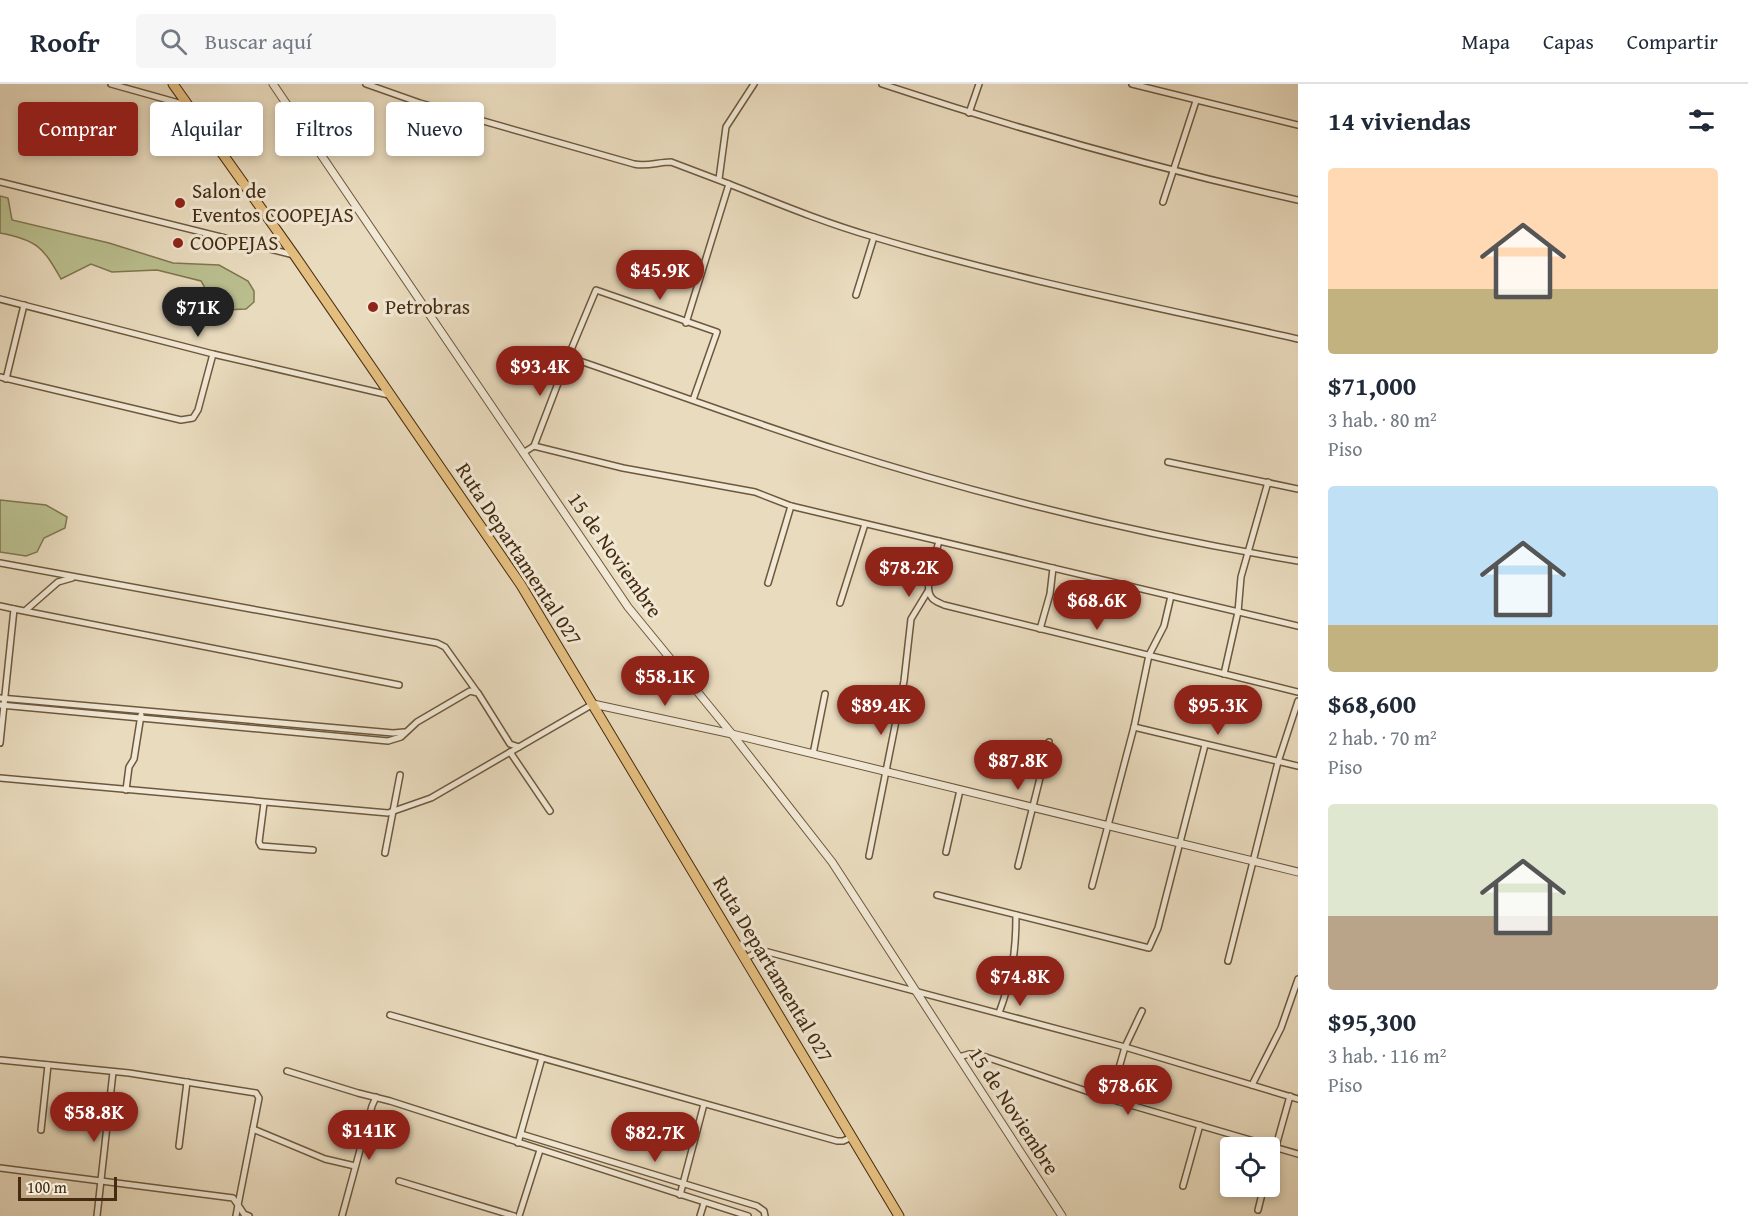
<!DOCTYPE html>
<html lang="es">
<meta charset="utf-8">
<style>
:root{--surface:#fff;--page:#f6f6f7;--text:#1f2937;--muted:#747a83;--line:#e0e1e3;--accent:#8f2418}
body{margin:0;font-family:"Gentium Book Plus",serif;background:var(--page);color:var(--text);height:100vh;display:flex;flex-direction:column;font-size:22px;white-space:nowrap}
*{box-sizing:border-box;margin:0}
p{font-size:20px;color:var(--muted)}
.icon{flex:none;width:33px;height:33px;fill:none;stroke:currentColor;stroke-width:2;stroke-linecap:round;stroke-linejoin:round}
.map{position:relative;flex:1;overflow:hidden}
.side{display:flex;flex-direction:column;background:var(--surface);width:450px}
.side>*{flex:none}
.top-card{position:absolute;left:18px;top:18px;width:570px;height:54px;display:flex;gap:12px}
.controls{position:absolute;left:1220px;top:1053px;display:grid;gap:12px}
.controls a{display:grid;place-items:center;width:60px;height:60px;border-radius:6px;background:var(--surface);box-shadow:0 3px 9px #0003;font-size:30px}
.scale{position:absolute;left:18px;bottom:15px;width:99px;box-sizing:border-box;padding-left:6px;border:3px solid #452c10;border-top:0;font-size:16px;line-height:21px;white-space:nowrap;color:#452c10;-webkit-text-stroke:4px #f1e8d5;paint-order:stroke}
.price{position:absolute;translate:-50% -51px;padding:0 14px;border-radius:21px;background:var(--accent);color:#fff;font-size:20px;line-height:39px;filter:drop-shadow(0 2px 3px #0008)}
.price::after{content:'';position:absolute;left:50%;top:36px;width:18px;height:14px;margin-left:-9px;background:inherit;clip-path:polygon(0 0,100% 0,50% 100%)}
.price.active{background:#222;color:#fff}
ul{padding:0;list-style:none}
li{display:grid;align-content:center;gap:12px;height:318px;padding:0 30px}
li span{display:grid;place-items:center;height:186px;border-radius:6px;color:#555}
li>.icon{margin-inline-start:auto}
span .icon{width:108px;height:108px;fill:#fffc;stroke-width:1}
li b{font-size:26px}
h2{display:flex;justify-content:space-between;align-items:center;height:72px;padding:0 30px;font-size:26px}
.tag{padding:0 21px;border-radius:6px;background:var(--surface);box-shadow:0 3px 9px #0003;font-size:21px;line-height:54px}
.tag.active{background:var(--accent);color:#fff}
header{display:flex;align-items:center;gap:36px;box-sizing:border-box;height:84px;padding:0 30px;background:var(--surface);border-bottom:2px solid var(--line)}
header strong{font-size:28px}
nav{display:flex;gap:33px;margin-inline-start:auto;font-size:21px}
.search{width:420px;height:54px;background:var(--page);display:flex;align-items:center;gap:15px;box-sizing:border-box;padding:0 21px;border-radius:6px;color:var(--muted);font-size:22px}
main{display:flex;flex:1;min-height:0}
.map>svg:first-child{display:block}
.green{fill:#babf8f;stroke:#807650;stroke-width:1.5}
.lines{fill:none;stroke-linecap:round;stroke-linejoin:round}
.minor-casing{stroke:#6e583c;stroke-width:8}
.tertiary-casing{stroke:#6e583c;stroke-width:9}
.primary-casing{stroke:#452c10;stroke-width:11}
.minor{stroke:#f1e8d5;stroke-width:5}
.tertiary{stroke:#f1e8d5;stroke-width:7}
.primary{stroke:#e4be7f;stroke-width:9}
.poi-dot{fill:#8f2418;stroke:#f1e8d5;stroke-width:2}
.labels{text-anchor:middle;stroke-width:6;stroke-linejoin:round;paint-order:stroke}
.poi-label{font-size:21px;fill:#452c10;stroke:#f1e8d5;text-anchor:start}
.street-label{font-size:21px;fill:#452c10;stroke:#f1e8d5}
</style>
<header>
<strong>Roofr</strong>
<div class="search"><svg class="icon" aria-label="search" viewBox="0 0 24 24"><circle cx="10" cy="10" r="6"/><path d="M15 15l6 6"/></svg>Buscar aquí</div>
<nav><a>Mapa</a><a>Capas</a><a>Compartir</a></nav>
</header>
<main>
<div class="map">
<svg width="1298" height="1132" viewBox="0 0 1298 1132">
<rect width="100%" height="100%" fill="#e9dbbe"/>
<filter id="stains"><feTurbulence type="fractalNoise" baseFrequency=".00333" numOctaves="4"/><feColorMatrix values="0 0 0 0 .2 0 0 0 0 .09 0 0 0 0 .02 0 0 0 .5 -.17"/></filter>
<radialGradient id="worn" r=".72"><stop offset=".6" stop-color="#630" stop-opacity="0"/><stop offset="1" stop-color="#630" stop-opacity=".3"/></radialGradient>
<g class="green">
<path d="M0 112 8 114 12 136 109 159 173 179 219 181 248 197 254 207V218L246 225 223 226 212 222 209 211 201 197 157 186 112 188 91 180 61 195C43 163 37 156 0 149Z"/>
<polygon points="0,416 46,421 67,433 65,444 44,454 37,468 26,472 0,468"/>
</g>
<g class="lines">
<g class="minor-casing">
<g id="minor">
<polyline points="111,0 186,21"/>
<path d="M366 0 420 19 634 80C647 83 658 78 671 78L729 100"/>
<path d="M882 0C1018 45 1158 85 1298 116"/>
<polyline points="1132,0 1298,41"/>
<polyline points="969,29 979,0"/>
<polyline points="719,95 726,43 754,0"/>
<polyline points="0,98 294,171"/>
<polyline points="1163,118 1196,17"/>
<polyline points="856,211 874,153"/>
<polyline points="0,215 213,270 389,311"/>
<path d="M686 239 729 100C777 119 825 139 874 153 1013 195 1156 223 1298 255"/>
<polyline points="0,293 181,336 193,334 198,326 213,270"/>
<polyline points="6,295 24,221"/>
<path d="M693 316 717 248 596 206 568 273C657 303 745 336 835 365 986 413 1142 451 1298 477"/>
<polyline points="534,362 568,273"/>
<polyline points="523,369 534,362 623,384 755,408 791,422 1298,542"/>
<polyline points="1168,378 1298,405"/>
<path d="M939 457C936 470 922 503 932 514 934 517 940 519 944 521L1298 608"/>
<polyline points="0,479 437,559 445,563 477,608"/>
<polyline points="768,499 791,422"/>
<polyline points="840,519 865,440"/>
<polyline points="0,522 14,525 0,659"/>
<polyline points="14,525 399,601"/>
<polyline points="26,526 58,498 72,494"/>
<polyline points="1040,545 1050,510 1053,484"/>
<polyline points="1224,590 1238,528 1241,493 1268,398"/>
<polyline points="0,614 393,649 404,648"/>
<polyline points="0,621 388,657 401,653 417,638 470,607 478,609 510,660 519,663"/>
<polyline points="1134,643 1298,682"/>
<polyline points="510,668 550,727"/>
<polyline points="813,670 825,610"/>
<polyline points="0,694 388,729 431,714 593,620"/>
<polyline points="126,706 129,683 134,675 141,631"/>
<polyline points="264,719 259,758 261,762 313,766"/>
<polyline points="946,768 960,706"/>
<polyline points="385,769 400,691"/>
<polyline points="869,772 904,597 911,535 928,507"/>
<polyline points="1018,782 1049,658"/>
<polyline points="1092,802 1134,643 1149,571 1164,542 1171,512"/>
<polyline points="937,811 1149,864 1158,844 1205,661"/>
<polyline points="746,874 759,867 768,868 1125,963 1298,1015"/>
<polyline points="1228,877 1278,678 1298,617"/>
<path d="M999 929C1012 894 1016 868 1016 831"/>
<polyline points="390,931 837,1057 843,1057 852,1053"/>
<polyline points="959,973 969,970 977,970 1110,1015 1298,1070"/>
<polyline points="0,976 129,989 256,1009 259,1014 238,1121 244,1130 249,1132"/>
<polyline points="287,987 358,1009 390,1017 748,1132"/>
<polyline points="1252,1001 1281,944 1298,895"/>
<polyline points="1110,1015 1125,963 1142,927"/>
<polyline points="253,1045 325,1075 355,1082"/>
<polyline points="41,1046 48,981"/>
<polyline points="521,1050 757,1122 764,1127 765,1132"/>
<polyline points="518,1059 542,974"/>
<polyline points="179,1062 187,998"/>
<polyline points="0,1084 233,1114 238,1121 236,1132"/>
<polyline points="1269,1087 1290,1012"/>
<polyline points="399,1097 514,1132"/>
<polyline points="1183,1102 1200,1041"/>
<polyline points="680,1111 704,1020"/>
<polyline points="1258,1126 1264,1102"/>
<polyline points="97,1132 113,988"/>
<polyline points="342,1132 372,1022 376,1013"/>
<polyline points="519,1132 540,1066"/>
<polyline points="700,1132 704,1119"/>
</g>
</g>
<g class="tertiary-casing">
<g id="tertiary">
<polyline points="273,0 628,523 732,650 832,778 1062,1132"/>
<polyline points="593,620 732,650 1298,788"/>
</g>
</g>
<g class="primary-casing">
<polyline id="primary" points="173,0 295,172 521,501 899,1132"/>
</g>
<use href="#minor" class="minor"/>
<use href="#tertiary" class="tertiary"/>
<use href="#primary" class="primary"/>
</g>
<g class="poi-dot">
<circle cx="180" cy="119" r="6"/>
<circle cx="178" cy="159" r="6"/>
<circle cx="373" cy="223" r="6"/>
</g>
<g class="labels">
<g class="poi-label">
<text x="192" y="114">Salon de<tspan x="192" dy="24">Eventos COOPEJAS</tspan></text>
<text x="190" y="166">COOPEJAS</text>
<text x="385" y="230">Petrobras</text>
</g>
<g class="street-label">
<text transform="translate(519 470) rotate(57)" y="7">Ruta Departamental 027</text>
<text transform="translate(615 471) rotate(55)" y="7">15 de Noviembre</text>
<text transform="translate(773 885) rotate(59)" y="7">Ruta Departamental 027</text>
<text transform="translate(1014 1027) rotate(57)" y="7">15 de Noviembre</text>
</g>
</g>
<rect width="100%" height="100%" filter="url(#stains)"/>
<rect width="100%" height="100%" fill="url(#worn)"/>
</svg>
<div class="controls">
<a><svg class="icon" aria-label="locate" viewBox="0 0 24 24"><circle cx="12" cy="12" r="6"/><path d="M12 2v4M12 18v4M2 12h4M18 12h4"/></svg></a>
</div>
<div class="scale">100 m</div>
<b class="price" style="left:660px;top:217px">$45.9K</b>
<b class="price active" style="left:198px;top:254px">$71K</b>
<b class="price" style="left:540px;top:313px">$93.4K</b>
<b class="price" style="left:909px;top:514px">$78.2K</b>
<b class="price" style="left:1097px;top:547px">$68.6K</b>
<b class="price" style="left:665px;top:623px">$58.1K</b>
<b class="price" style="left:881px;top:652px">$89.4K</b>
<b class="price" style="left:1218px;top:652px">$95.3K</b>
<b class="price" style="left:1018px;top:707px">$87.8K</b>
<b class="price" style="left:1020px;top:923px">$74.8K</b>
<b class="price" style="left:1128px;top:1032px">$78.6K</b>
<b class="price" style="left:94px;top:1059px">$58.8K</b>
<b class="price" style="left:369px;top:1077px">$141K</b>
<b class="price" style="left:655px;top:1079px">$82.7K</b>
<div class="top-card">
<a class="tag active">Comprar</a>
<a class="tag">Alquilar</a>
<a class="tag">Filtros</a>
<a class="tag">Nuevo</a>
</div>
</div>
<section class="side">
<h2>14 viviendas<svg class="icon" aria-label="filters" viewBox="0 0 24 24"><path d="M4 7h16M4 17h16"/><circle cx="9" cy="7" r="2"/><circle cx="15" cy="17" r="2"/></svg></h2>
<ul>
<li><span style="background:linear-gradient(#ffd9b3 65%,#c2b280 0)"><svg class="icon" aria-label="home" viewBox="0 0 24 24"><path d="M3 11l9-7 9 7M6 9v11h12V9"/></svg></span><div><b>$71,000</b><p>3 hab. · 80 m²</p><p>Piso</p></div></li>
<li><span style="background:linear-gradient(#bfe0f5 75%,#c2b280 0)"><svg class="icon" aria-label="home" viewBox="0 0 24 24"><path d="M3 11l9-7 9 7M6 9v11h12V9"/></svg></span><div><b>$68,600</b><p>2 hab. · 70 m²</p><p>Piso</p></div></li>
<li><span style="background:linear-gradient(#dfe7d0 60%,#b9a48a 0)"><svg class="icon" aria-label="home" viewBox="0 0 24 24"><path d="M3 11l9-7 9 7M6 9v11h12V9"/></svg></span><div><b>$95,300</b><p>3 hab. · 116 m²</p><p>Piso</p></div></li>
</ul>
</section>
</main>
